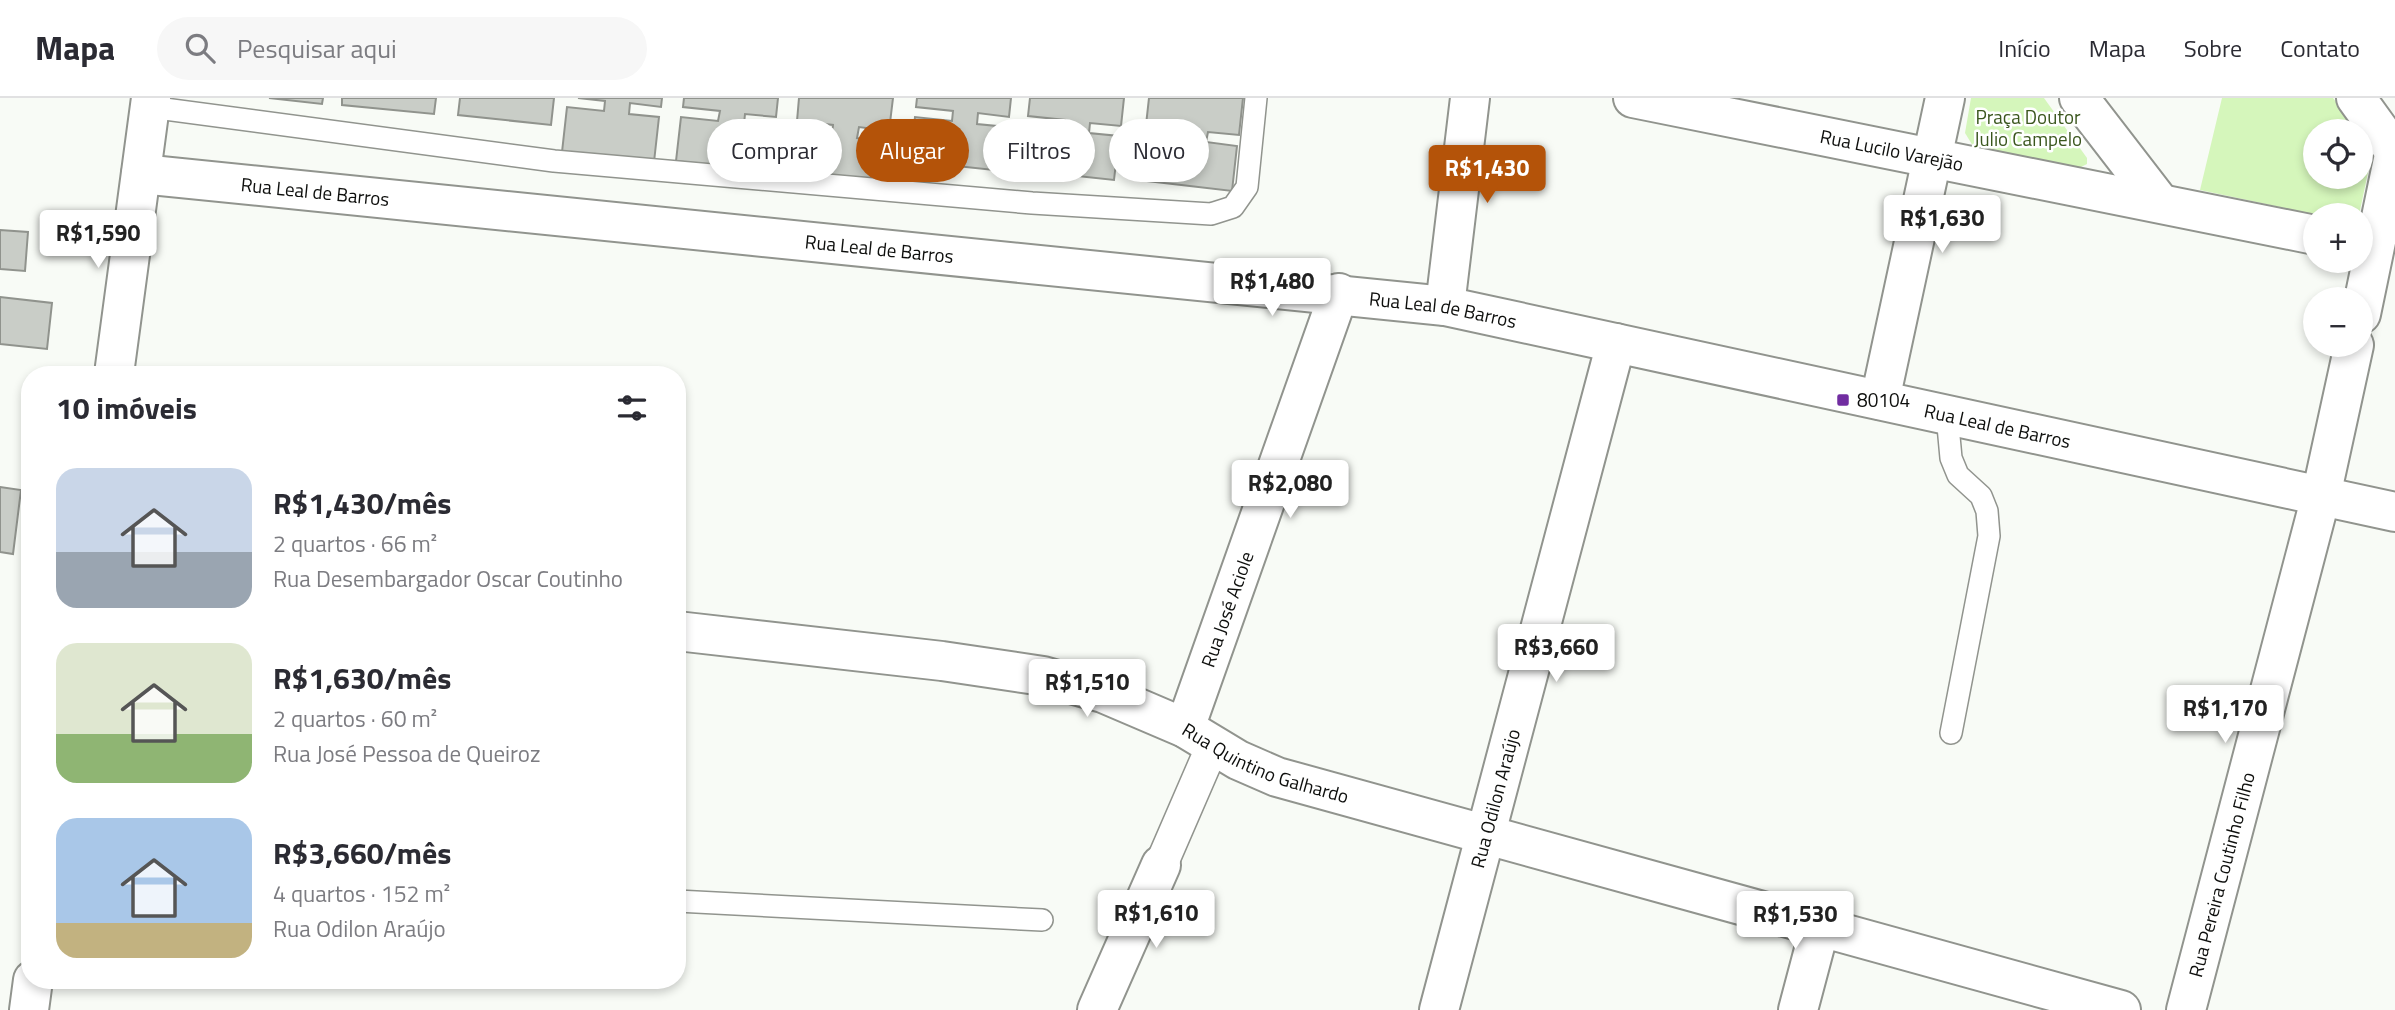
<!DOCTYPE html>
<html lang="pt">
<meta charset="utf-8">
<style>
:root{--surface:#fff;--page:#f7f7f7;--text:#2b2b33;--muted:#7c7c81;--line:#e1e1e2;--accent:#b45309}
body{margin:0;font-family:"Titillium Web",sans-serif;background:var(--page);color:var(--text);height:100vh;display:flex;flex-direction:column;font-size:26px;white-space:nowrap}
*{box-sizing:border-box;margin:0}
p{font-size:23px;color:var(--muted)}
.icon{flex:none;width:38px;height:38px;fill:none;stroke:currentColor;stroke-width:2;stroke-linecap:round;stroke-linejoin:round}
.map{position:relative;flex:1;overflow:hidden}
.drawer{position:absolute;left:21px;top:268px;width:665px;height:623px;display:flex;flex-direction:column;background:var(--surface);border-radius:28px;box-shadow:0 4px 10px #0003}
.drawer>*{flex:none}
.hud{position:absolute;left:707px;top:21px;width:665px;height:63px;display:flex;gap:14px}
.controls{position:absolute;left:2303px;top:21px;display:grid;gap:14px}
.controls a{display:grid;place-items:center;width:70px;height:70px;border-radius:50%;background:var(--surface);box-shadow:0 4px 10px #0003;font-size:35px}
.price{position:absolute;translate:-50% -60px;padding:0 16px;border-radius:7px;background:#fff;color:#222;font-size:23px;line-height:46px;filter:drop-shadow(0 2px 4px #0008)}
.price::after{content:'';position:absolute;left:50%;top:42px;width:21px;height:16px;margin-left:-10px;background:inherit;clip-path:polygon(0 0,100% 0,50% 100%)}
.price.active{background:var(--accent);color:#fff}
ul{padding:0;list-style:none}
li{display:flex;align-items:center;gap:21px;height:175px;padding:0 35px}
li span{display:grid;place-items:center;flex:none;width:196px;height:140px;border-radius:21px;color:#555}
li>.icon{margin-inline-start:auto}
span .icon{width:84px;height:84px;fill:#fffc;stroke-width:1}
li b{font-size:30px}
h2{display:flex;justify-content:space-between;align-items:center;height:84px;padding:0 35px;font-size:30px}
.pill{padding:0 24px;border-radius:32px;background:var(--surface);box-shadow:0 4px 10px #0003;font-size:24px;line-height:63px}
.pill.active{background:var(--accent);color:#fff}
header{display:flex;align-items:center;gap:42px;box-sizing:border-box;height:98px;padding:0 35px;background:var(--surface);border-bottom:2px solid var(--line)}
header strong{font-size:33px}
nav{display:flex;gap:38px;margin-inline-start:auto;font-size:24px}
.search{width:490px;height:63px;background:var(--page);display:flex;align-items:center;gap:18px;box-sizing:border-box;padding:0 24px;border-radius:38px;color:var(--muted);font-size:26px}
.map>svg:first-child{display:block}
.green{fill:#d5f6bb}
.building{fill:#c9cdc7;stroke:#90938d;stroke-width:2}
.lines{fill:none;stroke-linecap:round;stroke-linejoin:round}
.service-casing{stroke:#91948e;stroke-width:24}
.pedestrian-casing{stroke:#91948e;stroke-width:35}
.minor-casing{stroke:#91948e;stroke-width:42}
.tertiary-casing{stroke:#91948e;stroke-width:42}
.service{stroke:#fff;stroke-width:21}
.pedestrian{stroke:#fff;stroke-width:32}
.minor{stroke:#fff;stroke-width:38}
.tertiary{stroke:#fff;stroke-width:38}
.poi-dot{fill:#712da1;stroke:#fff;stroke-width:2.5}
.labels{text-anchor:middle;stroke-width:5;stroke-linejoin:round;paint-order:stroke}
.park-label{font-size:19px;fill:#3a561d;stroke:#fff}
.street-label{font-size:19px;fill:#0e0f0d;stroke:#fff}
.poi-label{font-size:19px;fill:#0e0f0d;stroke:#fff;text-anchor:start}
</style>
<header>
<strong>Mapa</strong>
<div class="search"><svg class="icon" aria-label="search" viewBox="0 0 24 24"><circle cx="10" cy="10" r="6"/><path d="M15 15l6 6"/></svg>Pesquisar aqui</div>
<nav><a>Início</a><a>Mapa</a><a>Sobre</a><a>Contato</a></nav>
</header>
<div class="map">
<svg width="2395" height="912" viewBox="0 0 2395 912">
<rect width="100%" height="100%" fill="#f8fbf6"/>
<g class="green">
<polygon points="1971,0 2044,0 2087,60 2087,66 2077,71 1973,48 1965,35"/>
<polygon points="2222,0 2333,0 2359,33 2315,33 2315,79 2361,79 2361,35 2373,51 2359,117 2317,117 2200,92"/>
</g>
<g class="building">
<polygon points="269,0 323,0 322,6"/>
<polygon points="342,0 436,0 434,16 342,7"/>
<polygon points="460,0 554,0 551,27 458,17"/>
<polygon points="578,0 662,0 661,9 630,5 629,16 659,19 654,64 562,54 567,9 604,13 605,3"/>
<polygon points="684,0 778,0 776,19 745,16 744,26 774,29 769,74 676,63 681,19 718,23 720,13 683,9"/>
<polygon points="799,0 893,0 889,33 859,29 857,40 887,43 883,87 790,77 795,33 832,37 833,27 797,23"/>
<polygon points="917,0 1011,0 1009,19 978,15 977,26 1007,29 1003,73 910,63 915,19 952,23 953,13 916,9"/>
<polygon points="1030,0 1124,0 1121,28 1090,25 1089,35 1119,38 1114,82 1022,72 1027,28 1064,32 1065,22 1028,18"/>
<polygon points="1149,0 1243,0 1239,37 1208,34 1206,44 1237,48 1232,93 1139,82 1144,38 1182,42 1182,32 1146,27"/>
<polygon points="0,132 28,134 25,173 0,171"/>
<polygon points="0,199 52,205 47,251 0,246"/>
<polygon points="0,389 21,392 13,456 0,454"/>
</g>
<g class="lines">
<g class="service-casing">
<g id="service">
<polyline points="150,9 554,63 1032,105 1211,116 1233,109 1247,89 1256,0"/>
<polyline points="1947,317 1951,360 1958,377 1981,398 1987,413 1989,438 1951,635"/>
<polyline points="677,803 1042,822"/>
</g>
</g>
<g class="pedestrian-casing">
<polyline id="pedestrian" points="1161,767 1213,647"/>
</g>
<g class="minor-casing">
<g id="minor">
<path id="s1" d="M1633 0 2315 137"/>
<polyline points="2079,0 2160,105"/>
<polyline points="2356,0 2395,54"/>
<path id="s2" d="M141 76 1445 208 2395 414"/>
<polyline points="1445,208 1470,0"/>
<polyline points="1880,302 1945,0"/>
<path id="s3" d="M677 533 942 563 1043 578 1103 595 1185 630 1238 662 1277 679 2121 912"/>
<path id="s4" d="M1185 630 1339 195"/>
<polyline points="1097,912 1161,767"/>
<path id="s5" d="M1439 912 1616 245"/>
<polyline points="1798,912 1820,829"/>
</g>
</g>
<g class="tertiary-casing">
<g id="tertiary">
<polyline points="2361,216 2395,52"/>
<polyline points="114,276 151,0"/>
<polyline points="29,912 33,882"/>
<path id="s6" d="M2186 912 2321 398 2354 247"/>
</g>
</g>
<use href="#service" class="service"/>
<use href="#pedestrian" class="pedestrian"/>
<use href="#minor" class="minor"/>
<use href="#tertiary" class="tertiary"/>
</g>
<rect class="poi-dot" x="1836" y="295" width="14" height="14" rx="3.5"/>
<g class="labels">
<g class="park-label">
<text x="2028" y="26">Praça Doutor<tspan x="2028" dy="22">Julio Campelo</tspan></text>
</g>
<g class="street-label">
<text dy="7" stroke="none"><textPath href="#s1" startOffset="264">Rua Lucilo Varejão</textPath></text>
<text dy="7" stroke="none"><textPath href="#s2" startOffset="175">Rua Leal de Barros</textPath></text>
<text dy="7" stroke="none"><textPath href="#s2" startOffset="742">Rua Leal de Barros</textPath></text>
<text dy="7" stroke="none"><textPath href="#s2" startOffset="1309">Rua Leal de Barros</textPath></text>
<text dy="7" stroke="none"><textPath href="#s2" startOffset="1876">Rua Leal de Barros</textPath></text>
<text dy="7" stroke="none"><textPath href="#s4" startOffset="126">Rua José Aciole</textPath></text>
<text dy="7" stroke="none"><textPath href="#s3" startOffset="609">Rua Quintino Galhardo</textPath></text>
<text dy="7" stroke="none"><textPath href="#s5" startOffset="219">Rua Odilon Araújo</textPath></text>
<text dy="7" stroke="none"><textPath href="#s6" startOffset="140">Rua Pereira Coutinho Filho</textPath></text>
</g>
<g class="poi-label">
<text x="1857" y="309">80104</text>
</g>
</g>
</svg>
<div class="controls">
<a><svg class="icon" aria-label="locate" viewBox="0 0 24 24"><circle cx="12" cy="12" r="6"/><path d="M12 2v4M12 18v4M2 12h4M18 12h4"/></svg></a>
<a>+</a>
<a>−</a>
</div>
<b class="price active" style="left:1487px;top:107px">R$1,430</b>
<b class="price" style="left:1942px;top:157px">R$1,630</b>
<b class="price" style="left:98px;top:172px">R$1,590</b>
<b class="price" style="left:1272px;top:220px">R$1,480</b>
<b class="price" style="left:1290px;top:422px">R$2,080</b>
<b class="price" style="left:1556px;top:586px">R$3,660</b>
<b class="price" style="left:1087px;top:621px">R$1,510</b>
<b class="price" style="left:2225px;top:647px">R$1,170</b>
<b class="price" style="left:1156px;top:852px">R$1,610</b>
<b class="price" style="left:1795px;top:853px">R$1,530</b>
<div class="hud">
<a class="pill">Comprar</a>
<a class="pill active">Alugar</a>
<a class="pill">Filtros</a>
<a class="pill">Novo</a>
</div>
<section class="drawer">
<h2>10 imóveis<svg class="icon" aria-label="filters" viewBox="0 0 24 24"><path d="M4 7h16M4 17h16"/><circle cx="9" cy="7" r="2"/><circle cx="15" cy="17" r="2"/></svg></h2>
<ul>
<li><span style="background:linear-gradient(#c9d6e8 60%,#9aa5b1 0)"><svg class="icon" aria-label="home" viewBox="0 0 24 24"><path d="M3 11l9-7 9 7M6 9v11h12V9"/></svg></span><div><b>R$1,430/mês</b><p>2 quartos · 66 m²</p><p>Rua Desembargador Oscar Coutinho</p></div></li>
<li><span style="background:linear-gradient(#dfe7d0 65%,#8fb573 0)"><svg class="icon" aria-label="home" viewBox="0 0 24 24"><path d="M3 11l9-7 9 7M6 9v11h12V9"/></svg></span><div><b>R$1,630/mês</b><p>2 quartos · 60 m²</p><p>Rua José Pessoa de Queiroz</p></div></li>
<li><span style="background:linear-gradient(#a9c7e8 75%,#c2b280 0)"><svg class="icon" aria-label="home" viewBox="0 0 24 24"><path d="M3 11l9-7 9 7M6 9v11h12V9"/></svg></span><div><b>R$3,660/mês</b><p>4 quartos · 152 m²</p><p>Rua Odilon Araújo</p></div></li>
</ul>
</section>
</div>
